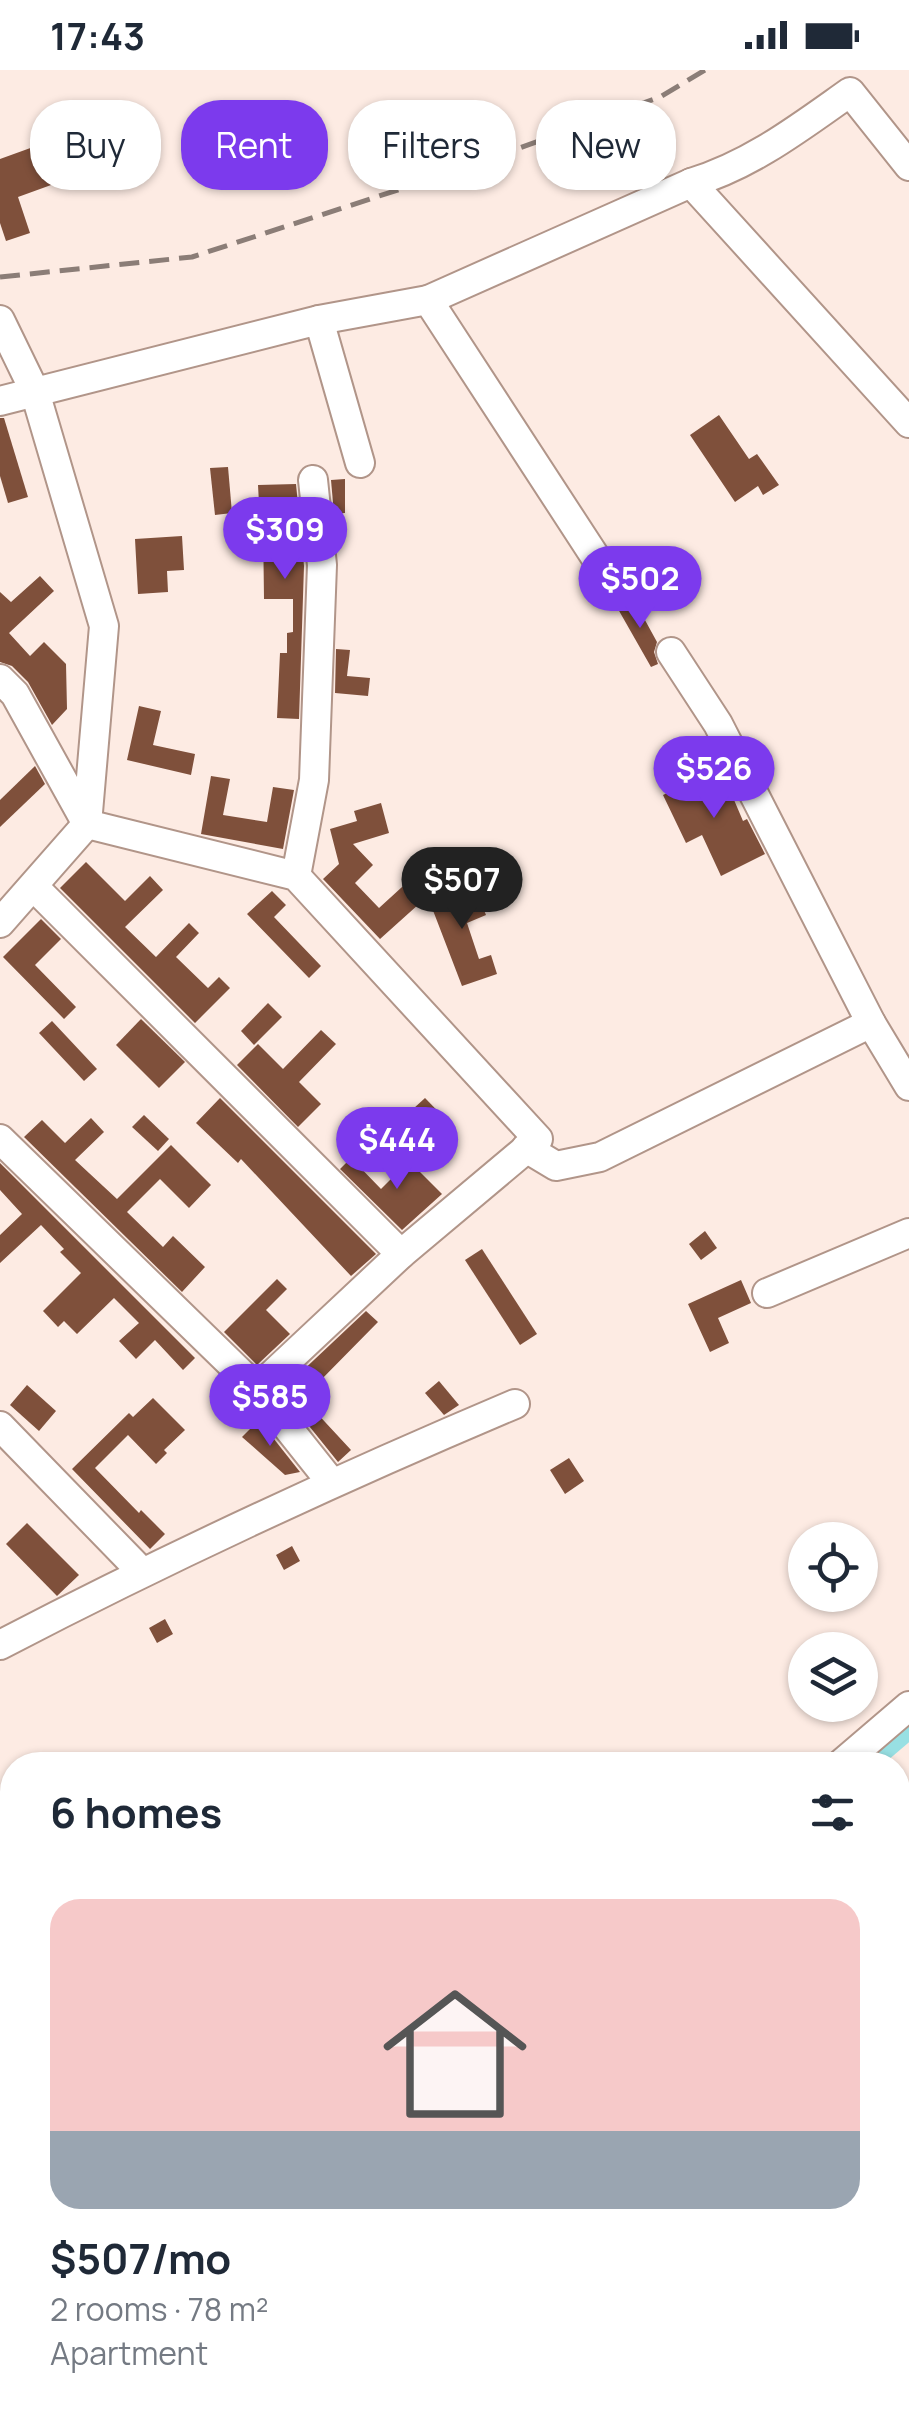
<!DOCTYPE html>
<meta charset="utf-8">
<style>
:root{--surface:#fff;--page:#f2f2f3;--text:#1f2937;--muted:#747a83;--line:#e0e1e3;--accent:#7c3aed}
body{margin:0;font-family:Manrope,sans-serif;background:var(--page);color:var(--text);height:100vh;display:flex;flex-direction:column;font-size:38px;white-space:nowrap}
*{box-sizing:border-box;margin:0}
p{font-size:32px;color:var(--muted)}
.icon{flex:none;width:55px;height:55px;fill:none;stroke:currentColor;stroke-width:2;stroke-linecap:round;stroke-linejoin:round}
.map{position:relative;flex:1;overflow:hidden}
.sheet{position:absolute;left:0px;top:1682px;width:910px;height:672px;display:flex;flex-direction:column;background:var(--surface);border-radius:40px 40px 0 0;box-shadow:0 2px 8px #0004}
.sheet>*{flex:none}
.hud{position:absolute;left:30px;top:30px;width:850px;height:90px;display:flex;gap:20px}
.buttons{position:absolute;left:788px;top:1452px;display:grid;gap:20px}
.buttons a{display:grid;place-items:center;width:90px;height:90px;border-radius:50%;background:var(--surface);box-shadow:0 2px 8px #0004;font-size:50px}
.price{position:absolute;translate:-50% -85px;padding:0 22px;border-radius:35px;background:var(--accent);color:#fff;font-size:32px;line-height:65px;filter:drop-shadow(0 2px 5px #0008)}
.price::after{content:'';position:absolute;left:50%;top:60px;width:30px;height:22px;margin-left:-15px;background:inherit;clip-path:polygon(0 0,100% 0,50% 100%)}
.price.selected{background:#222;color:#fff}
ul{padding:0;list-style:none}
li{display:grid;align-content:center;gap:20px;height:530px;padding:0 50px}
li+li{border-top:2px solid var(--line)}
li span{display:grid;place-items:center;height:310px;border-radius:30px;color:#555}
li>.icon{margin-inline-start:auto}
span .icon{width:180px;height:180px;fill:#fffc;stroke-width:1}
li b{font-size:42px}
h2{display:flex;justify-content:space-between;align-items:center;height:120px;padding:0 50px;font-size:42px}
.tag{padding:0 35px;border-radius:40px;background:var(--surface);box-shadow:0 2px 8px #0004;font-size:35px;line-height:90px}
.tag.selected{background:var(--accent);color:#fff}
.status{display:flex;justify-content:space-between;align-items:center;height:70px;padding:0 50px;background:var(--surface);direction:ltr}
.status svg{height:28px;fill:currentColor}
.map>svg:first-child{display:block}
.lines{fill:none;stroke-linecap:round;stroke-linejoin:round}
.canal{stroke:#98e0e3;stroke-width:20}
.building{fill:#7f503b}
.minor-casing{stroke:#b19589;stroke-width:32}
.minor{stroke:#fff;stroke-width:28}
.rail{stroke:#8b7d77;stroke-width:5;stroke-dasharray:20 10;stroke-linecap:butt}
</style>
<div class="status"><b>17:43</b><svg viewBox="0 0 49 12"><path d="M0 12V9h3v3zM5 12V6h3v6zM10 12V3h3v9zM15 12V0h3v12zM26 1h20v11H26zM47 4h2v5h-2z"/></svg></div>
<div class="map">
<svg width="909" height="2354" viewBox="0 0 909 2354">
<rect width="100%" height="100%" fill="#fdebe3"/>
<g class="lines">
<g class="canal">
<polyline points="867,1695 909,1659"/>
<polyline points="23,2354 40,2342"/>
</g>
</g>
<g class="building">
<polygon points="94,55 109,94 18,127 30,163 6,171 0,153 0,89"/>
<polygon points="150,77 157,95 122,108 116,91"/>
<polygon points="719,345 749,389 757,384 779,415 763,425 758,416 735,432 690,365"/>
<polygon points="0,348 4,348 28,427 8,433 0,406"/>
<polygon points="228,397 232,443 215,445 210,398"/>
<polygon points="345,409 345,443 334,444 331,410"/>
<polygon points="296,414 304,496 299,649 277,648 280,583 287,583 287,563 293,562 293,529 264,529 263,452 260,452 258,415"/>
<polygon points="182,466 184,500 167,501 168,522 138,524 135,469"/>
<polygon points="40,506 54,521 9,563 30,586 44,572 66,594 67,639 52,655 28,612 12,596 0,592 0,522 11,532"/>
<polygon points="634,530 657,572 654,582 658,594 651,597 618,539"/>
<polygon points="336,579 350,580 347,606 370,608 368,626 335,623"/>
<polygon points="139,636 161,641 153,675 195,684 191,705 127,690"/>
<polygon points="35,696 45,714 0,757 0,730"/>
<polygon points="720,697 743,751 747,749 765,784 721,806 702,765 686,773 663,725"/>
<polygon points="211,706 230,709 223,745 267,752 273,717 294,720 283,779 201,764"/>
<polygon points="381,733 389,763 353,774 373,795 355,813 379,838 413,807 429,825 380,869 323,809 339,794 330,759 357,751 354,741"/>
<polygon points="86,792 125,831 150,806 163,820 125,857 156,887 189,853 199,863 176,887 208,918 219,907 230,918 195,953 60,818"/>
<polygon points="472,811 486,845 467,853 479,889 491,885 497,904 462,916 429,830"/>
<polygon points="272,821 286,835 274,847 321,896 309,908 247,844"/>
<polygon points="41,849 61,869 35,895 76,937 64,949 3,887"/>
<polygon points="268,933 282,947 254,975 241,961"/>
<polygon points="141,949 185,992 159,1018 116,975"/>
<polygon points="52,951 97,999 84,1011 39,963"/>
<polygon points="321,960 336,974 299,1012 321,1034 298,1057 237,995 258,974 283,999"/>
<polygon points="220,1028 376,1184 351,1206 241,1089 238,1093 196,1053"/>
<polygon points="425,1028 456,1060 444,1071 413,1039"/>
<polygon points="144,1045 169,1069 158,1081 132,1057"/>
<polygon points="91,1048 104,1062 75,1090 117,1129 171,1075 211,1115 189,1138 160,1109 127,1142 163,1177 173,1166 205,1197 182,1222 24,1067 42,1050 65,1073"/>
<polygon points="351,1088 381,1119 409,1091 442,1124 402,1160 340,1099"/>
<polygon points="0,1093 195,1288 183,1300 155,1270 136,1289 119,1271 139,1253 114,1228 77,1264 64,1251 58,1257 43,1241 81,1203 60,1182 64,1179 41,1155 0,1193 0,1165 22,1144 0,1120"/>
<polygon points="705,1161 717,1178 701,1190 689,1174"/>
<polygon points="482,1179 537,1264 520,1275 465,1190"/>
<polygon points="277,1209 287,1219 266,1240 290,1264 257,1295 224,1262"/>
<polygon points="741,1210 751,1233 718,1248 729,1273 710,1282 688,1234"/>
<polygon points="366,1241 378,1252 314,1317 324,1328 313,1339 351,1380 338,1392 281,1321"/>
<polygon points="439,1311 459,1335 444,1345 425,1323"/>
<polygon points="27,1315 56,1341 39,1361 10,1335"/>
<polygon points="153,1328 185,1360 164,1380 167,1383 156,1394 128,1365 95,1398 139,1443 141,1440 165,1464 150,1479 72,1399 129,1343 133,1347"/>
<polygon points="258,1351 270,1364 300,1402 285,1405 242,1367"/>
<polygon points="569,1388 584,1411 565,1424 550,1400"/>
<polygon points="27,1453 79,1505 57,1526 6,1474"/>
<polygon points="292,1476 300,1491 284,1500 276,1485"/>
<polygon points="165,1549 173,1564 157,1573 149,1558"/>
</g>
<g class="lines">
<g class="minor-casing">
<g id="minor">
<path d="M691 113C751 95 799 58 850 22L909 96"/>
<polyline points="428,230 691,113 909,353"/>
<polyline points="0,250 35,322 104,556 87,754 0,853"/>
<polyline points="319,250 428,230 611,511"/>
<polyline points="0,331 319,250 360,393"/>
<polyline points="671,582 718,654 871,953"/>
<polyline points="0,609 15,624 87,754 296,806 538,1069 401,1184 257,1319"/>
<polyline points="296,806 314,710 322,495 313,410"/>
<polyline points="34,817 401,1184"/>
<polyline points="0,1069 257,1319 331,1412"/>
<polyline points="526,1078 556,1096 600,1087 871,953 909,1016"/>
<polyline points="767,1223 909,1163"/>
<polyline points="0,1356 141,1501"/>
<path d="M0 1575C169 1487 340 1408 515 1334"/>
<polyline points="840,1695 909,1636"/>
<polyline points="898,2320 909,2286"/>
<polyline points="274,2342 282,2354"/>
<polyline points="0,2347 12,2339"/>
<polyline points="79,2354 96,2342"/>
<polyline points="886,2354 890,2342"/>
</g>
</g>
<use href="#minor" class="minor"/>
<g class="rail">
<polyline points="0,207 192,187 459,100 660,27 705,0"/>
<polyline points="898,2197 909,2164"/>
<polyline points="842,2354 846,2342"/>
</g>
</g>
</svg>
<div class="buttons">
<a><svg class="icon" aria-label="locate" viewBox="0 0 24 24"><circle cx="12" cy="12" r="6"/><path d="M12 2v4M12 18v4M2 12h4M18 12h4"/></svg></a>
<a><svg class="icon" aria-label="layers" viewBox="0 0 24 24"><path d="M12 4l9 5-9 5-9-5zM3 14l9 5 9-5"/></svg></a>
</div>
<b class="price" style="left:285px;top:512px">$309</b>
<b class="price" style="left:640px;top:561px">$502</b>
<b class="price" style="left:714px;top:751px">$526</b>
<b class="price selected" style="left:462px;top:862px">$507</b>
<b class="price" style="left:397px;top:1122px">$444</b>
<b class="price" style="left:270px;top:1379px">$585</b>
<div class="hud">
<a class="tag">Buy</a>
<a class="tag selected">Rent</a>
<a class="tag">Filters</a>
<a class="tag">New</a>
</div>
<section class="sheet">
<h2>6 homes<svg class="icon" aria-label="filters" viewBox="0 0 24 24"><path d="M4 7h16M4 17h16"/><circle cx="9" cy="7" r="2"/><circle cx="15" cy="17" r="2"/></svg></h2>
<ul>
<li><span style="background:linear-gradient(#f6c9c9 75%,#9aa5b1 0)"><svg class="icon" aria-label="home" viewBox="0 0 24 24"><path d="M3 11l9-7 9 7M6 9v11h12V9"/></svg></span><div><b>$507/mo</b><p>2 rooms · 78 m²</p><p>Apartment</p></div></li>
</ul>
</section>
</div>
